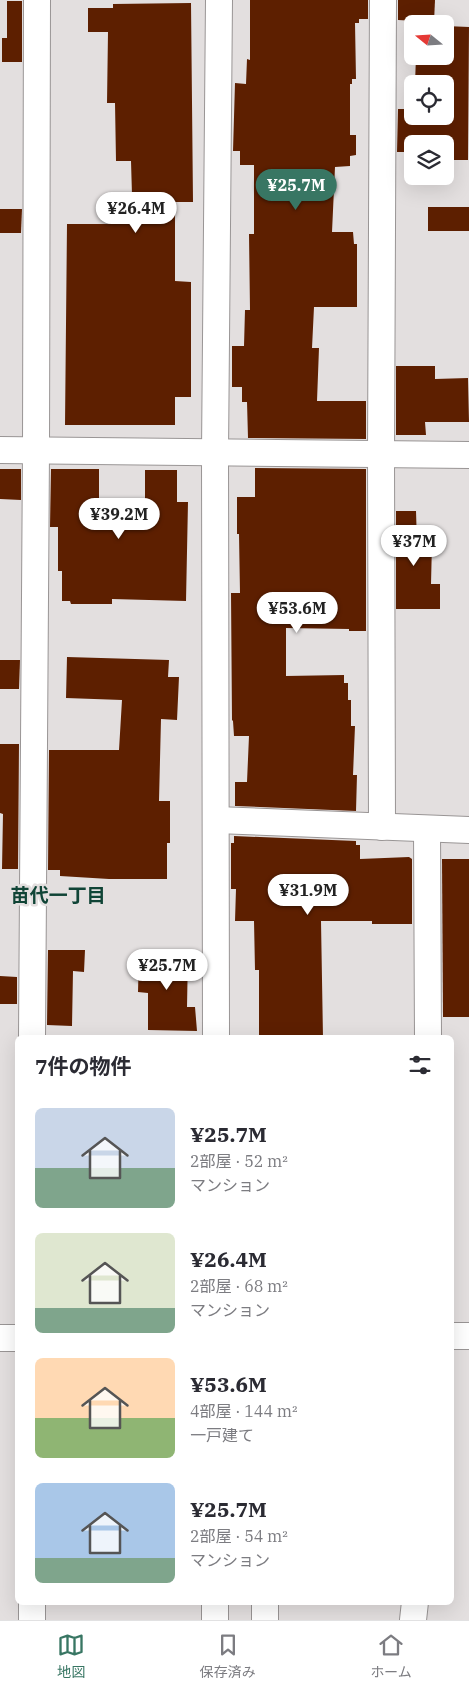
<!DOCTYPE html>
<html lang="ja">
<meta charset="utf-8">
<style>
:root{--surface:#fff;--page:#f2f2f3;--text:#2b2b33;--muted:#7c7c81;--line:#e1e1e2;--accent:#387663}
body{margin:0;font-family:"IBM Plex Serif","Noto Sans JP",serif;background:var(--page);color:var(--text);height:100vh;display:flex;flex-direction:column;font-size:19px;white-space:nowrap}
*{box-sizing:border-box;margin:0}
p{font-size:16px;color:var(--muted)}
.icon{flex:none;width:28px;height:28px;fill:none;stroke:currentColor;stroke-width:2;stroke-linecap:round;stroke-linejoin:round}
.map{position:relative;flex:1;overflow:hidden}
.side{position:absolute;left:15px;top:1035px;width:439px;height:570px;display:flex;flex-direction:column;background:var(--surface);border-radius:8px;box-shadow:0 5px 20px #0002}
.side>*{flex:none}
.needle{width:32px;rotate:288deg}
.tools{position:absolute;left:404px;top:15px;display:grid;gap:10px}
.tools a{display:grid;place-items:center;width:50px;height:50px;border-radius:8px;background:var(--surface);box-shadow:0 5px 20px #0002;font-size:25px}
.price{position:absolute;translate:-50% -42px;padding:0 11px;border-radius:18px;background:#fff;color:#222;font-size:16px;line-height:32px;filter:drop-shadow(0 1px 2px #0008)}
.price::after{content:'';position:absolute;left:50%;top:30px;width:15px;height:11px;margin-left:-8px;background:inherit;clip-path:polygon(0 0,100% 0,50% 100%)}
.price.active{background:var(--accent);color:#fff}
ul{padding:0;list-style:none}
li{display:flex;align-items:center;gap:15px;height:125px;padding:0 20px}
li span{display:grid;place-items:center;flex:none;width:140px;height:100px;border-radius:8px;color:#555}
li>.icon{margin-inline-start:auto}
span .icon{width:60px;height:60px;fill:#fffc;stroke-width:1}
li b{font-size:21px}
h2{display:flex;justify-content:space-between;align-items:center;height:60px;padding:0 20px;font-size:21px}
.tabs{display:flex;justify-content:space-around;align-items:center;height:70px;border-top:1px solid var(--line);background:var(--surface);font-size:14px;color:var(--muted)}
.tabs a{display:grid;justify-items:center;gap:2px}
.tabs .active{color:var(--accent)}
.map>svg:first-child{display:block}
.building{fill:#5d1f00}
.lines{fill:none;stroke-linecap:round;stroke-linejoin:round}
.minor-casing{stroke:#999595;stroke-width:28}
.minor{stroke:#fff;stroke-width:26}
.labels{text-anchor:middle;stroke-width:5;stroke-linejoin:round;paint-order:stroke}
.neighbourhood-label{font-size:19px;font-weight:bold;fill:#104436;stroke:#e3dfdf}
</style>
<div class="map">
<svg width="469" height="1620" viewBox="0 0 469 1620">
<rect width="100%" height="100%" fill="#e3dfdf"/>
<g class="building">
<polygon points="250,0 368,0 368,19 359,19 359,23 355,23 356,79 352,79 352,84 350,84 350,135 356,135 356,155 350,156 350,166 335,167 332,232 353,232 354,244 357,244 357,307 314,307 312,348 319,348 317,401 366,401 366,439 248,438 247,402 242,402 242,387 232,387 232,346 244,346 245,310 250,310 249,234 254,234 254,165 240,165 240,151 233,151 235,83 246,84 247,59 250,60"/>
<polygon points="398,0 435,0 434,22 398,20"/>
<polygon points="7,1 22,1 22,62 2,62 2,38 7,38"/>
<polygon points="191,3 193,202 175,202 175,281 191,282 191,397 175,397 175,425 65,425 67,224 157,224 132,195 131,161 116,161 115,103 107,103 108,32 88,32 88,8 113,8 113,4"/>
<polygon points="445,26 469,27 468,160 445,160 445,144 412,144 412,152 397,152 398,109 408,109 409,85 412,85 412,116 445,116 445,84 415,84 416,56 445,56"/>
<rect x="428" y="207" width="41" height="24"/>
<polygon points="0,209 22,209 21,233 0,233"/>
<polygon points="396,366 435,366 435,379 468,378 469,422 425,422 426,435 396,435"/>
<polygon points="255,468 366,469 366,631 349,631 349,629 286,628 286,676 344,675 344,683 348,683 348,700 351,700 351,726 355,726 353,775 357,775 356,811 235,806 235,782 247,782 249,736 234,736 233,721 232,720 231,593 240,593 239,534 237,534 237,497 255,497"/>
<polygon points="0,469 21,469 21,500 0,499"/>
<polygon points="51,469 99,469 99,500 145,500 145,470 177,470 177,502 188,502 186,601 112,599 112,604 71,604 70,601 62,601 62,571 58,571 58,527 50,527"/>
<polygon points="396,511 416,511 417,543 432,543 431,584 440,584 440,609 396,609"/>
<polygon points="67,657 169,660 168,677 179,677 177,720 161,719 159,801 170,801 170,843 167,843 167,879 109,879 60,876 60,870 48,870 49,750 119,750 122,700 66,698"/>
<polygon points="0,660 20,660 19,689 0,689"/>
<polygon points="0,744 19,744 18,869 2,869 3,814 0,813"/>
<polygon points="234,836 356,841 356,845 360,845 360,859 409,857 412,859 412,924 372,924 372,921 321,921 323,1038 259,1038 259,970 255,970 254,921 235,921 236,889 231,889 231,843 234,843"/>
<polygon points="442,859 469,859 469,1017 443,1017"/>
<polygon points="48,950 85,950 84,972 73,971 72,1026 47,1025"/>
<polygon points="139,952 188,953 187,1007 195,1007 197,1031 148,1030 148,993 138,992"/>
<polygon points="0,976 17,977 17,1004 0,1004"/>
</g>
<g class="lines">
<g class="minor-casing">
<g id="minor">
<polyline points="0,450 469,455"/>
<polyline points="216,820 469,830"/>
<polyline points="382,827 381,455 383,0"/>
<polyline points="427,829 428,1038"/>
<polyline points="32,1038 36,450 37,0"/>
<polyline points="216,1038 215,453 219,0"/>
<polyline points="451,1336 469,1336"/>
<polyline points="0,1338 18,1338"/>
<polyline points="32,1602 32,1620"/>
<polyline points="215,1620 215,1602"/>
<polyline points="265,1620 265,1602"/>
<polyline points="413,1620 415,1602"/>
</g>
</g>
<use href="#minor" class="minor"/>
</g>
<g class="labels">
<g class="neighbourhood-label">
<text x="58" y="902">苗代一丁目</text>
</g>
</g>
</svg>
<div class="tools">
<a><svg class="needle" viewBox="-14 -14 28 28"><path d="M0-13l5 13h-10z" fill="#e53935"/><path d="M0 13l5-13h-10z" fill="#7c7c81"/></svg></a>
<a><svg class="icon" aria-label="locate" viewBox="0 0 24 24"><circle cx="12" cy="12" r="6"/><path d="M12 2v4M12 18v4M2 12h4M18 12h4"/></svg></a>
<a><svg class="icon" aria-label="layers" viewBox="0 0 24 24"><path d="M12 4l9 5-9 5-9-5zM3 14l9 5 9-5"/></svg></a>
</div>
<b class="price active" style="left:296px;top:211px">¥25.7M</b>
<b class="price" style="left:136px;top:234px">¥26.4M</b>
<b class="price" style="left:119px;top:540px">¥39.2M</b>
<b class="price" style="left:414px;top:567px">¥37M</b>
<b class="price" style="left:297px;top:634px">¥53.6M</b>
<b class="price" style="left:308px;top:916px">¥31.9M</b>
<b class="price" style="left:167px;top:991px">¥25.7M</b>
<section class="side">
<h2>7件の物件<svg class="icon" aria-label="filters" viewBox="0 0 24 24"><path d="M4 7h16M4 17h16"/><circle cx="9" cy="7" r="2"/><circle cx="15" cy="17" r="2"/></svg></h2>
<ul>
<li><span style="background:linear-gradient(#c9d6e8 60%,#7fa58c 0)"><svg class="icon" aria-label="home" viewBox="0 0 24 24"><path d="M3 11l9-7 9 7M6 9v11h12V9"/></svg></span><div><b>¥25.7M</b><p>2部屋 · 52 m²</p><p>マンション</p></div></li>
<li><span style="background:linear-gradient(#dfe7d0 75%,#7fa58c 0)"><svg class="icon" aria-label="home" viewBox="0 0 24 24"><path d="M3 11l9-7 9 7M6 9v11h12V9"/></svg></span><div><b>¥26.4M</b><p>2部屋 · 68 m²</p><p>マンション</p></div></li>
<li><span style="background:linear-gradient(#ffd9b3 60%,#8fb573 0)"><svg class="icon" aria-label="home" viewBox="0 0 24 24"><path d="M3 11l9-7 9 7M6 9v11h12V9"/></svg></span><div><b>¥53.6M</b><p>4部屋 · 144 m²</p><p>一戸建て</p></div></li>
<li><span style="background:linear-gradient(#a9c7e8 75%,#7fa58c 0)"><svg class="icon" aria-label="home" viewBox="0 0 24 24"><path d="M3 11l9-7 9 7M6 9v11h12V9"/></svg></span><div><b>¥25.7M</b><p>2部屋 · 54 m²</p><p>マンション</p></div></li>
</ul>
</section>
</div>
<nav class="tabs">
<a class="active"><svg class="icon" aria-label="map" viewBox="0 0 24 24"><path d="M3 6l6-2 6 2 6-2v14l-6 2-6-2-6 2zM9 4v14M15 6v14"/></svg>地図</a>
<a><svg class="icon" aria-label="saved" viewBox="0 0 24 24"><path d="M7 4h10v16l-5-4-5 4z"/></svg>保存済み</a>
<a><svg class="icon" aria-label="home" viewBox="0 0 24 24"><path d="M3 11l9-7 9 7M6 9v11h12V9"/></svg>ホーム</a>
</nav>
